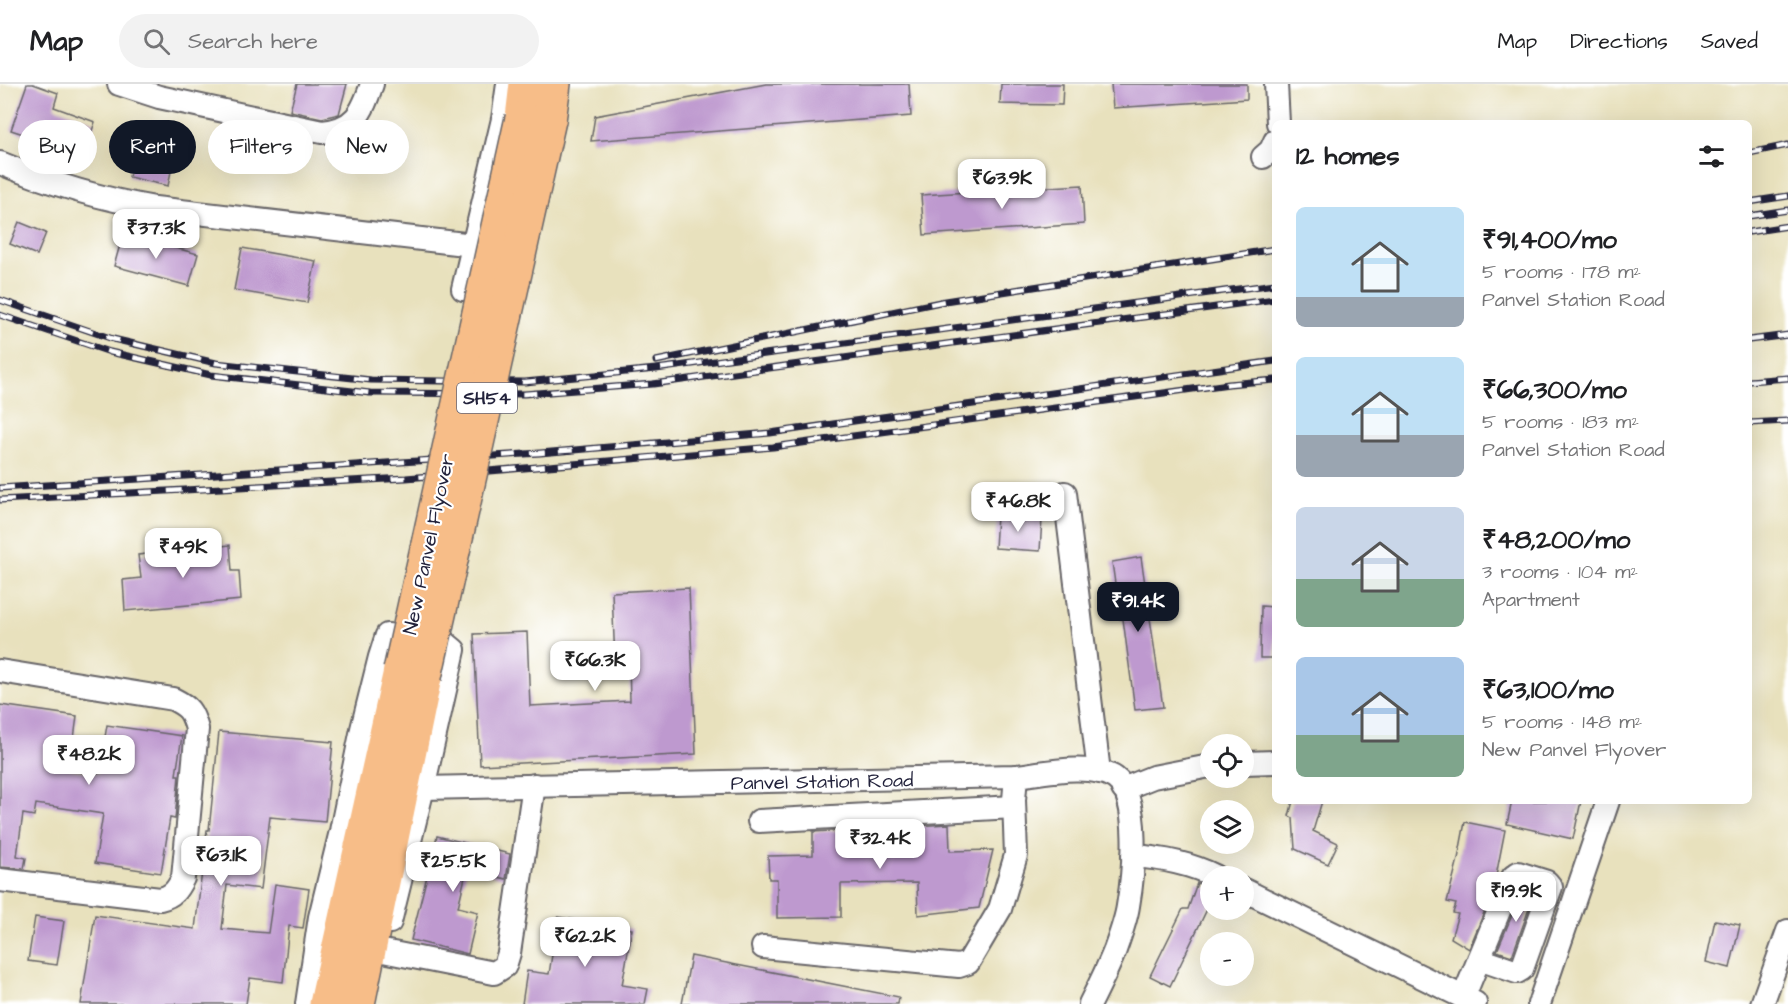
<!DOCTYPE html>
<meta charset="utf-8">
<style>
:root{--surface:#fff;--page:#f2f2f2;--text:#202124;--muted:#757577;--line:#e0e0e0;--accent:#111827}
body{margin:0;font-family:"Architects Daughter",sans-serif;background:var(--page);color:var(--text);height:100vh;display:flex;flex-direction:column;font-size:22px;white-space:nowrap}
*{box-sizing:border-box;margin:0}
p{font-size:20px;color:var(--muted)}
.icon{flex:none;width:33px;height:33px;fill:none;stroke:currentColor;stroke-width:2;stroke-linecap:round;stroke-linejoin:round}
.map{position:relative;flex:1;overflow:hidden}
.sheet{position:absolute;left:1272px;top:36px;width:480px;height:684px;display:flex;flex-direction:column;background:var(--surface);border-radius:9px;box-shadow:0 6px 24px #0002}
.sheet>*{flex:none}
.hud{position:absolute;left:18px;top:36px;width:570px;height:54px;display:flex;gap:12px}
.fabs{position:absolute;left:1200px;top:650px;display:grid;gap:12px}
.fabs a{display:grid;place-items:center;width:54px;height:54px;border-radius:50%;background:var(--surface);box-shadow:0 6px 24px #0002;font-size:30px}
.price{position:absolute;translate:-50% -51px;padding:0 14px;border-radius:12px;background:#fff;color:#222;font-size:20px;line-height:39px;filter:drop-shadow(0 2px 3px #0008)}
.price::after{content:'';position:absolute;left:50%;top:36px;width:18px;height:14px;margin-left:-9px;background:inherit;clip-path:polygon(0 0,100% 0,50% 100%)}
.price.on{background:var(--accent);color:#fff}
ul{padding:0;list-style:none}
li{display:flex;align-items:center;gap:18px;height:150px;padding:0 24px}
li span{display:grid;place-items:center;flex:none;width:168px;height:120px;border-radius:9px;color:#555}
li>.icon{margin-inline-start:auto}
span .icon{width:72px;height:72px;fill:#fffc;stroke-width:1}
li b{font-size:26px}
h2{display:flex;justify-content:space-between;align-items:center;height:72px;padding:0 24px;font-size:26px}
.chip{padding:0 21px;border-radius:27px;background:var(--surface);box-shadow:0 6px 24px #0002;font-size:21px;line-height:54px}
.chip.on{background:var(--accent);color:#fff}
header{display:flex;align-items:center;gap:36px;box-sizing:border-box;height:84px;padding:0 30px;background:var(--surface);border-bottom:2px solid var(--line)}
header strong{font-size:28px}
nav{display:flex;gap:33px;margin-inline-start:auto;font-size:21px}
.search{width:420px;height:54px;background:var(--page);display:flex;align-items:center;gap:15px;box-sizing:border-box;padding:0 21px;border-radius:33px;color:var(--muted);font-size:22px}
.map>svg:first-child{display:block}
.building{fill:#be99cf}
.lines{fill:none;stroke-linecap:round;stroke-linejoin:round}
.minor-casing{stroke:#676568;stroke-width:26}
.primary-casing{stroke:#676568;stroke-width:36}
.minor{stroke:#fff;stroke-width:22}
.primary{stroke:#f7bd88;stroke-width:33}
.rail-casing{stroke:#22223b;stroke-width:7}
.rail{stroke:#fff;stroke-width:4.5;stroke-dasharray:14;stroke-linecap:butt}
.primary-bridge-casing{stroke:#676568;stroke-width:36;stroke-linecap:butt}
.primary-bridge{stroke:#f7bd88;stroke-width:33}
.labels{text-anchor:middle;stroke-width:4.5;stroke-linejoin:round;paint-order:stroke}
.shield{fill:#fff;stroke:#646476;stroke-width:1.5}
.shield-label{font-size:18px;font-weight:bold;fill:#22223b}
.street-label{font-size:20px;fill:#22223b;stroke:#fff}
</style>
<header>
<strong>Map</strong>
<div class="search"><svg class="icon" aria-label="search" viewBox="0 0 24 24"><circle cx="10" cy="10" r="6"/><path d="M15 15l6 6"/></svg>Search here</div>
<nav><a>Map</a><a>Directions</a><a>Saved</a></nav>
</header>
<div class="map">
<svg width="1788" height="920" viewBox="0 0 1788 920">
<rect width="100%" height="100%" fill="#fff"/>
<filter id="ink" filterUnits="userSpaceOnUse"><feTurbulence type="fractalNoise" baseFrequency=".0167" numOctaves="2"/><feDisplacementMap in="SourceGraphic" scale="12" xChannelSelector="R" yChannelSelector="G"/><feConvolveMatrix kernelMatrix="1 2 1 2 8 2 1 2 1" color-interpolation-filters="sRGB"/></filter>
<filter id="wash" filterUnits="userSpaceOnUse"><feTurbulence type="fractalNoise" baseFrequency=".008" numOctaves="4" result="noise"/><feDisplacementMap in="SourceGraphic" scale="24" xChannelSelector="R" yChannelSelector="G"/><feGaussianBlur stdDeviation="1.35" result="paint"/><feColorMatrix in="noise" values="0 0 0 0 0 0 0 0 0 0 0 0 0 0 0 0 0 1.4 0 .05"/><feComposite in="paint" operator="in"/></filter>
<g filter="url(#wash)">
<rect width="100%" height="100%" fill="#e8e1bd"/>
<g id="blocks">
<g class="building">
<polygon points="27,0 33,0 58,9 54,23 95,38 84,70 11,46"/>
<polygon points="297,0 347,0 339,30 322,34 290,27"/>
<polygon points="766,0 909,0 911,32 591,57 595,32"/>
<polygon points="1001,0 1063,0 1062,21 1000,20"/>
<polygon points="1111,0 1247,0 1247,15 1113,24"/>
<polygon points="136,60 175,68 168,102 129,93"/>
<polygon points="1082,101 1084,140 924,151 921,111"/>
<polygon points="19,138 46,149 37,171 10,160"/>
<polygon points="123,150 198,170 189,202 114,182"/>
<polygon points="242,164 316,177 307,219 234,206"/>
<polygon points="997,431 1042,434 1040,467 995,464"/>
<polygon points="230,461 232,487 239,487 241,516 125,527 123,496 141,494 138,471"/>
<polygon points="1141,473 1163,623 1135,626 1123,535 1120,535 1112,478"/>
<polygon points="689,504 696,670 480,681 474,550 527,548 530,622 630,617 629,576 615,577 612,508"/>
<polygon points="1261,522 1275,523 1275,574 1260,574"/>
<polygon points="0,621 77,632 70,685 99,689 107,641 182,652 176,691 179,691 175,735 170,734 161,789 95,779 103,730 36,720 34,732 23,730 17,772 26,774 24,785 0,783"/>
<polygon points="219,648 333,658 325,738 270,733 261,805 227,801 222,845 268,849 275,800 309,805 303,844 289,842 283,898 250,894 246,920 81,920 95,831 195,845 207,746 209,746"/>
<polygon points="1293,717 1322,717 1313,747 1338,759 1328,780 1295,765 1293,734 1289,732"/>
<polygon points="1512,717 1581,717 1573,755 1507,740"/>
<polygon points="1465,738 1505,746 1496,792 1499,792 1469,865 1451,854 1458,830 1453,829 1456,820 1447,818 1458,775"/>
<polygon points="949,740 950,767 993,766 979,824 918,831 917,799 841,800 841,833 777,834 777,795 769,795 768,772 813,771 813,748"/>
<polygon points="437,752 510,770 506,795 467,785 458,823 478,828 468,870 411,856"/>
<polygon points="1197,799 1210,805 1210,819 1170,902 1150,892 1183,825 1188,825"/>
<polygon points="1523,805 1535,808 1512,872 1497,867"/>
<polygon points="35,833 64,837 57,881 28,877"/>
<polygon points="558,833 632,845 622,901 648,905 645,920 522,920 527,887 549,890"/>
<polygon points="1715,836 1740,841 1730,884 1706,878"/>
<polygon points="691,872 899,913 898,920 682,920"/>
</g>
</g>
</g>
<g filter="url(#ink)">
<use href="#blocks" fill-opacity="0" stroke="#676568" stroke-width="1.5"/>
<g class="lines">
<g class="minor-casing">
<g id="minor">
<path d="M119 0 159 13 322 48C355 45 362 29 372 0"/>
<polyline points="1276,0 1278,39"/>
<polyline points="1263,73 1271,66 1275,57"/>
<path d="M0 79C51 100 101 115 155 124L473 161"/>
<polyline points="463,205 503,35 508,0"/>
<polyline points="1065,409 1099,688"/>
<path d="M0 587 173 615C189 623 192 627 197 645L183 794C177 806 173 812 160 815L0 796"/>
<polyline points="1244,679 1275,678"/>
<path d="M423 704 1016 692C1042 689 1092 678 1115 694 1142 713 1133 793 1128 822 1126 836 1120 852 1115 866 1108 884 1099 902 1090 920"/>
<polyline points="1123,705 1153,693 1210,682"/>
<polyline points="759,737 1014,723"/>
<path d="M1133 772C1162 774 1189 779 1215 792"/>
<polyline points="1244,806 1475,919"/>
<polyline points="763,863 959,882 968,879 1000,825 1016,771 1014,716 1016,692"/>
<polyline points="383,867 494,889 505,882 509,869 534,701"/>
<polyline points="1463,914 1513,793 1518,789 1547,798 1551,803 1522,885 1517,888 1479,875"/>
<polyline points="307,920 320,833 341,747 362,645 380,573 387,551 442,556 454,566 423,704 390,838"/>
<polyline points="1539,920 1608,717"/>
<polyline points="1762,920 1788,847"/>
</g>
</g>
<g class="primary-casing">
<g id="primary">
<polyline points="522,34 526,0"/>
<polyline points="549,36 554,0"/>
<polyline points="326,920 400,587"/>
<polyline points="358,920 425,593"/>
</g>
</g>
<use href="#minor" class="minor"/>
<use href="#primary" class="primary"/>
<g class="rail-casing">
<g id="rail">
<polyline points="1749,69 1788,61"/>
<polyline points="1749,118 1788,112"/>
<polyline points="1749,132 1788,126"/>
<polyline points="1749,148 1788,142"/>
<polyline points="0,216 113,255 216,279 371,296 525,298 656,285 1275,200"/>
<polyline points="0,231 110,268 211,291 370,309 524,310 653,300 1275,215"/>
<polyline points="1749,256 1788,251"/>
<polyline points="656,277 945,217 1275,165"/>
<polyline points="1749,297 1788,294"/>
<polyline points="1749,339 1788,337"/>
<polyline points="0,404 540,369 770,349 1275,277"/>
<polyline points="0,416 406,394 773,363 1229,300 1275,296"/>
</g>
</g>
<use href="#rail" class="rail"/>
<g class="primary-bridge-casing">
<g id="primary-bridge">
<polyline points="400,587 522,34"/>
<polyline points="425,593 549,36"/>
</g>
</g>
<use href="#primary-bridge" class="primary-bridge"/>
</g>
</g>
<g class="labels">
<rect class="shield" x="457" y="299" width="60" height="30" rx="4.5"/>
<g class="shield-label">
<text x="487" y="320">SH54</text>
</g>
<g class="street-label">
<text transform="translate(428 460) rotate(-78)" y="7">New Panvel Flyover</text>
<text transform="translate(822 697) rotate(-1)" y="7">Panvel Station Road</text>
</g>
</g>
</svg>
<div class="fabs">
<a><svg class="icon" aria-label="locate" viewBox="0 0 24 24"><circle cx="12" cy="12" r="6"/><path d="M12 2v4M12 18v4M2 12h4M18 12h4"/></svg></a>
<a><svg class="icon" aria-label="layers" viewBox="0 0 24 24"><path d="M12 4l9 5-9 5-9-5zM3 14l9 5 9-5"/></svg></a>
<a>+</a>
<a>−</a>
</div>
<b class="price" style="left:1002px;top:126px">₹63.9K</b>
<b class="price" style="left:156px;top:176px">₹37.3K</b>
<b class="price" style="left:1018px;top:449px">₹46.8K</b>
<b class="price" style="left:183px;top:495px">₹49K</b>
<b class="price on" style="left:1138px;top:549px">₹91.4K</b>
<b class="price" style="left:595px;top:608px">₹66.3K</b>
<b class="price" style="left:89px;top:702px">₹48.2K</b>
<b class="price" style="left:880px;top:786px">₹32.4K</b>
<b class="price" style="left:221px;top:803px">₹63.1K</b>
<b class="price" style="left:453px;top:809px">₹25.5K</b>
<b class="price" style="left:1516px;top:839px">₹19.9K</b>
<b class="price" style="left:585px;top:884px">₹62.2K</b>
<div class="hud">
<a class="chip">Buy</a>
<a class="chip on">Rent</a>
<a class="chip">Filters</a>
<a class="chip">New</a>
</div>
<section class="sheet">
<h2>12 homes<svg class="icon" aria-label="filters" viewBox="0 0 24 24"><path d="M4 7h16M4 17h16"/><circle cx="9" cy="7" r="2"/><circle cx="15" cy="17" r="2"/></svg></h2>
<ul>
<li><span style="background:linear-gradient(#bfe0f5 75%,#9aa5b1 0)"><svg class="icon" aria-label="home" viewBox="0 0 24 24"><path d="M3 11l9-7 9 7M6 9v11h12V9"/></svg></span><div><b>₹91,400/mo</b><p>5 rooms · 178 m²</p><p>Panvel Station Road</p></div></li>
<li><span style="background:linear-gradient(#bfe0f5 65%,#9aa5b1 0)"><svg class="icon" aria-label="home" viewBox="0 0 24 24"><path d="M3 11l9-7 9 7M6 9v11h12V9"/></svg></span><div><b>₹66,300/mo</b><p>5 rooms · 183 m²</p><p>Panvel Station Road</p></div></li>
<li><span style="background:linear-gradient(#c9d6e8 60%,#7fa58c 0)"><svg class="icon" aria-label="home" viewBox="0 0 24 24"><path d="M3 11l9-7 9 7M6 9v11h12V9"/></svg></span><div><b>₹48,200/mo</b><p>3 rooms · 104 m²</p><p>Apartment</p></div></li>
<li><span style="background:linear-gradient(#a9c7e8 65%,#7fa58c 0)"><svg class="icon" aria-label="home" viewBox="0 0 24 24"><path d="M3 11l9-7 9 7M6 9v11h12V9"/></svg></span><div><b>₹63,100/mo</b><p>5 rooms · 148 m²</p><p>New Panvel Flyover</p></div></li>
</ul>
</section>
</div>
